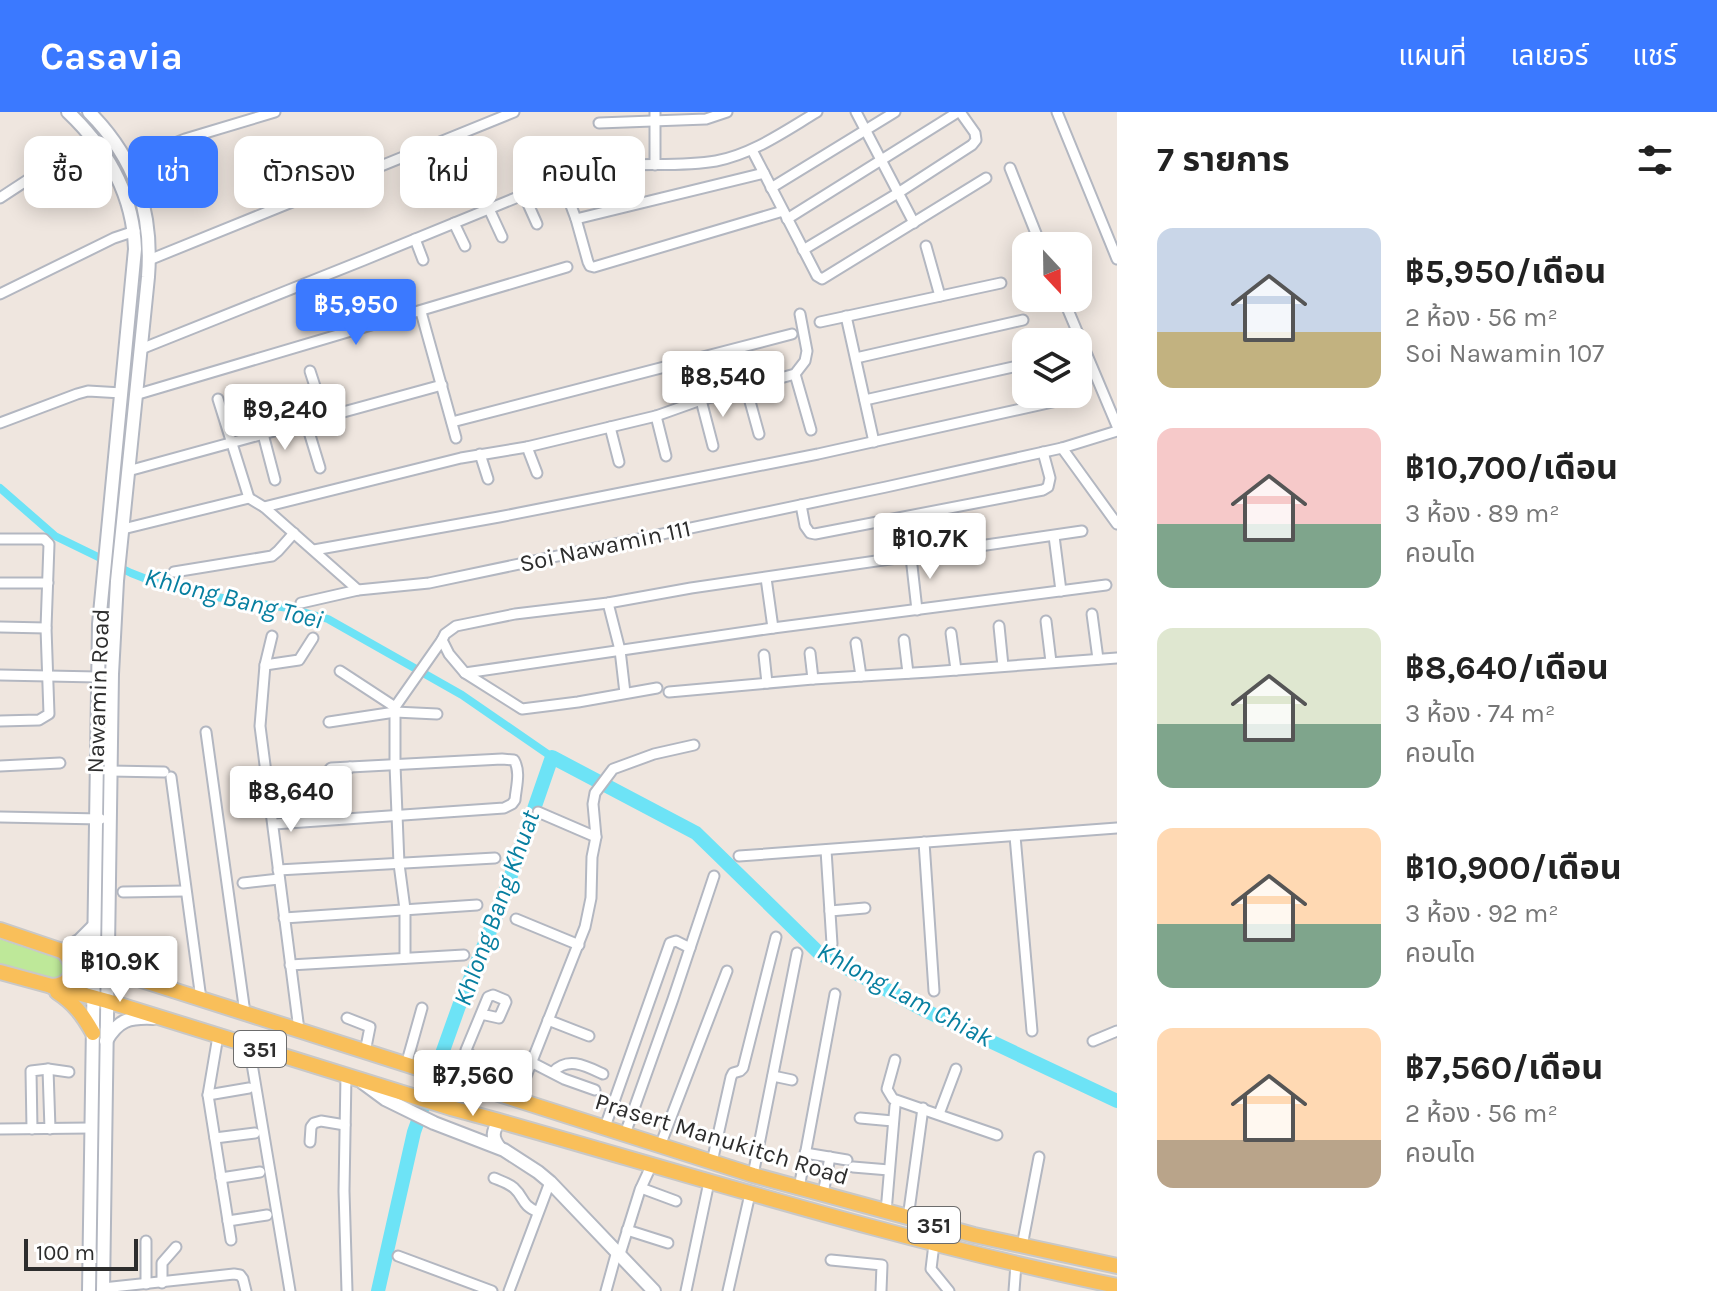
<!DOCTYPE html>
<html lang="th">
<meta charset="utf-8">
<style>
:root{--surface:#fff;--page:#f6f6f6;--text:#222;--muted:#767676;--accent:#3b79ff}
body{margin:0;font-family:Karla,"Noto Sans Thai",sans-serif;background:var(--page);color:var(--text);height:100vh;display:flex;flex-direction:column;font-size:30px;white-space:nowrap}
*{box-sizing:border-box;margin:0}
p{font-size:26px;color:var(--muted)}
.icon{flex:none;width:44px;height:44px;fill:none;stroke:currentColor;stroke-width:2;stroke-linecap:round;stroke-linejoin:round}
.map{position:relative;flex:1;overflow:hidden}
.drawer{display:flex;flex-direction:column;background:var(--surface);width:600px}
.drawer>*{flex:none}
.guide{position:absolute;left:24px;top:24px;width:760px;height:72px;display:flex;gap:16px}
.needle{width:52px;rotate:158deg}
.fabs{position:absolute;left:1012px;top:120px;display:grid;gap:16px}
.fabs a{display:grid;place-items:center;width:80px;height:80px;border-radius:16px;background:var(--surface);box-shadow:0 4px 20px #0003;font-size:40px}
.scale{position:absolute;left:24px;bottom:20px;width:114px;box-sizing:border-box;padding-left:8px;border:4px solid #2d2d2d;border-top:0;font-size:22px;line-height:28px;white-space:nowrap;color:#2d2d2d;-webkit-text-stroke:6px #fff;paint-order:stroke}
.price{position:absolute;translate:-50% -68px;padding:0 18px;border-radius:8px;background:#fff;color:#222;font-size:26px;line-height:52px;filter:drop-shadow(0 2px 4px #0008)}
.price::after{content:'';position:absolute;left:50%;top:48px;width:24px;height:18px;margin-left:-12px;background:inherit;clip-path:polygon(0 0,100% 0,50% 100%)}
.price.active{background:var(--accent);color:#fff}
ul{padding:0;list-style:none}
li{display:flex;align-items:center;gap:24px;height:200px;padding:0 40px}
li span{display:grid;place-items:center;flex:none;width:224px;height:160px;border-radius:16px;color:#555}
li>.icon{margin-inline-start:auto}
span .icon{width:96px;height:96px;fill:#fffc;stroke-width:1}
li b{font-size:34px}
h2{display:flex;justify-content:space-between;align-items:center;height:96px;padding:0 40px;font-size:34px}
.tag{padding:0 28px;border-radius:16px;background:var(--surface);box-shadow:0 4px 20px #0003;font-size:28px;line-height:72px}
.tag.active{background:var(--accent);color:#fff}
header{display:flex;align-items:center;gap:48px;box-sizing:border-box;height:112px;padding:0 40px;background:var(--accent);color:#fff}
header strong{font-size:38px}
nav{display:flex;gap:44px;margin-inline-start:auto;font-size:28px}
main{display:flex;flex:1;min-height:0}
.map>svg:first-child{display:block}
.green{fill:#bee899}
.lines{fill:none;stroke-linecap:round;stroke-linejoin:round}
.canal{stroke:#6de3f6;stroke-width:8}
.river{stroke:#6de3f6;stroke-width:14}
.street-casing{stroke:#b3b7c1;stroke-width:13}
.secondary-casing{stroke:#b3b7c1;stroke-width:16}
.primary-casing{stroke:#c8c8c8;stroke-width:18}
.street{stroke:#fff;stroke-width:9}
.secondary{stroke:#fff;stroke-width:12}
.primary{stroke:#f9bf5a;stroke-width:14}
.labels{text-anchor:middle;stroke-width:6;stroke-linejoin:round;paint-order:stroke}
.shield{fill:#fff;stroke:#6c6c6c;stroke-width:2}
.shield-label{font-size:22px;font-weight:bold;fill:#2d2d2d}
.street-label{font-size:24px;fill:#2d2d2d;stroke:#fff}
.water-label{font-size:26px;font-style:italic;fill:#077fa0;stroke:#fff}
</style>
<header>
<strong>Casavia</strong>
<nav><a>แผนที่</a><a>เลเยอร์</a><a>แชร์</a></nav>
</header>
<main>
<div class="map">
<svg width="1117" height="1179" viewBox="0 0 1117 1179">
<rect width="100%" height="100%" fill="#efe6df"/>
<polygon class="green" points="0,827 63,848 68,857 56,871 0,855"/>
<g class="lines">
<polyline class="canal" points="0,376 55,424 131,461 154,470 203,483 288,496 328,507 462,583 552,645"/>
<polyline class="river" points="378,1179 414,1020 459,894 501,792 552,645 696,721 819,841 926,899 1117,989"/>
<g class="street-casing">
<g id="street">
<polyline points="856,0 914,111"/>
<polyline points="1057,0 1117,147"/>
<polyline points="599,11 706,7 727,0"/>
<polyline points="752,38 817,164 822,167 986,66"/>
<polyline points="127,50 185,27 275,0"/>
<polyline points="655,53 655,0"/>
<polyline points="1010,56 1041,134"/>
<polyline points="561,67 576,107 588,150 590,154 594,155 783,99"/>
<polyline points="771,76 895,0"/>
<polyline points="524,83 537,112"/>
<polyline points="0,86 93,25"/>
<polyline points="489,97 502,125"/>
<polyline points="576,107 764,61"/>
<polyline points="787,107 958,0"/>
<polyline points="454,111 465,134"/>
<polyline points="415,127 423,148"/>
<polyline points="926,134 940,184"/>
<polyline points="803,138 898,81 972,33 976,28 975,21 960,0"/>
<polyline points="149,148 514,0"/>
<polyline points="0,182 114,126 135,119"/>
<polyline points="1063,186 1117,314"/>
<polyline points="421,200 456,326"/>
<polyline points="846,204 874,330"/>
<polyline points="820,210 1001,171"/>
<path d="M141 237 364 148 579 60C623 47 671 57 716 49 753 42 785 19 817 0"/>
<polyline points="856,246 1023,208"/>
<polyline points="310,259 325,305"/>
<polyline points="795,262 811,318"/>
<polyline points="746,275 759,322"/>
<path d="M135 283C279 239 423 199 567 155"/>
<polyline points="218,287 249,386"/>
<polyline points="701,288 713,334"/>
<polyline points="865,288 1026,252"/>
<polyline points="656,304 666,344"/>
<polyline points="306,310 320,356"/>
<polyline points="452,310 792,222"/>
<polyline points="0,311 77,282 88,279 122,281"/>
<polyline points="610,315 619,350"/>
<polyline points="263,322 275,368"/>
<polyline points="527,335 537,361"/>
<polyline points="1062,336 1117,412"/>
<polyline points="480,342 488,367"/>
<polyline points="128,359 442,273"/>
<polyline points="801,393 805,414 810,421 815,422 1043,378 1048,375 1050,366 1043,340"/>
<polyline points="264,395 461,346 527,335 656,304 701,288 795,262 805,249 807,239 800,202"/>
<polyline points="123,417 249,386 264,395 358,478"/>
<polyline points="1054,424 1061,479"/>
<polyline points="0,427 44,427 49,432 46,516 49,602 39,608 0,609"/>
<polyline points="314,438 499,405 818,342 1066,287"/>
<polyline points="911,445 917,498"/>
<polyline points="174,460 272,444 278,439 294,421"/>
<polyline points="766,466 773,516"/>
<polyline points="0,471 48,471"/>
<polyline points="301,491 358,478 429,471 886,375 1062,336 1117,319"/>
<polyline points="608,491 620,538 625,581"/>
<polyline points="1092,502 1098,547"/>
<polyline points="1046,509 1051,550"/>
<polyline points="999,514 1003,554"/>
<polyline points="0,515 46,516"/>
<polyline points="951,521 956,558"/>
<polyline points="272,524 265,553 260,614 299,918"/>
<polyline points="904,528 908,561"/>
<polyline points="856,531 861,564"/>
<polyline points="810,541 813,567"/>
<polyline points="764,543 767,571"/>
<polyline points="265,553 299,548 313,526"/>
<polyline points="340,559 395,595"/>
<polyline points="465,561 773,516 1106,473"/>
<polyline points="0,563 97,565"/>
<polyline points="657,576 578,590 522,597 465,561 449,542 442,528 445,522 456,514 515,502 608,491 691,476 1082,419"/>
<polyline points="669,580 813,567 930,560 1117,546"/>
<polyline points="329,610 395,600 437,602"/>
<polyline points="206,620 245,901"/>
<polyline points="0,654 60,651"/>
<polyline points="110,659 164,660"/>
<polyline points="171,665 201,887"/>
<polyline points="326,679 335,672 350,655"/>
<polyline points="538,700 596,725"/>
<polyline points="0,705 101,707"/>
<path d="M274 712 504 696 512 692 515 688C516 675 521 660 514 648L502 647 331 656 325 663 327 708"/>
<polyline points="1015,724 1032,919"/>
<polyline points="924,730 934,879"/>
<polyline points="826,738 832,832"/>
<polyline points="739,744 1117,716"/>
<polyline points="278,758 495,746"/>
<polyline points="243,771 279,767"/>
<polyline points="123,780 185,779"/>
<polyline points="830,799 865,796"/>
<polyline points="284,806 477,793"/>
<polyline points="516,807 579,833"/>
<polyline points="405,846 405,797 399,752 395,653 395,595 442,528"/>
<polyline points="290,853 464,843"/>
<polyline points="347,906 370,915 365,940"/>
<polyline points="548,908 589,924"/>
<polyline points="218,924 208,983 231,1128"/>
<polyline points="1093,929 1117,919"/>
<polyline points="249,934 290,1179"/>
<polyline points="895,948 887,977 893,987 997,1023"/>
<polyline points="531,950 564,967 595,978"/>
<polyline points="406,953 422,896"/>
<polyline points="48,957 50,1017"/>
<path d="M553 960C568 944 586 954 603 962"/>
<polyline points="346,963 344,1079 347,1179"/>
<polyline points="773,964 792,968"/>
<polyline points="471,973 478,948 468,941 466,938 488,885 493,883 505,888 506,890 499,906 481,902"/>
<polyline points="208,983 249,976"/>
<polyline points="517,987 585,815 591,786 592,745 596,725 593,692 595,681 613,657 654,642 694,633"/>
<polyline points="939,1002 956,957"/>
<polyline points="860,1006 893,1009"/>
<polyline points="605,1015 670,831 676,829 690,836"/>
<polyline points="0,1017 90,1016"/>
<polyline points="32,1017 31,959 48,957 69,960"/>
<polyline points="625,1022 673,887 714,764"/>
<polyline points="215,1026 255,1021"/>
<polyline points="310,1030 311,1015 314,1011 321,1009 345,1013"/>
<polyline points="660,1034 727,859"/>
<polyline points="805,1041 847,1048"/>
<polyline points="712,1050 731,965 733,961 740,959 743,956 776,825"/>
<polyline points="853,1055 889,1058"/>
<polyline points="753,1063 797,841"/>
<polyline points="221,1066 260,1060"/>
<path d="M494 1066C501 1069 508 1071 514 1076 525 1086 521 1093 538 1100"/>
<polyline points="641,1076 676,1089"/>
<polyline points="799,1076 835,882"/>
<polyline points="823,1082 830,1045"/>
<polyline points="886,1100 895,994"/>
<polyline points="908,1106 923,996"/>
<polyline points="228,1109 267,1103"/>
<polyline points="627,1118 668,1131"/>
<polyline points="146,1129 146,1172"/>
<polyline points="934,1132 931,1157 949,1179"/>
<polyline points="1022,1134 1039,1045"/>
<polyline points="620,1142 640,1078 652,1052"/>
<polyline points="398,1144 492,1179"/>
<polyline points="831,1148 882,1153 881,1179"/>
<polyline points="162,1171 162,1151 176,1135"/>
<polyline points="103,1176 234,1162 240,1163 243,1167 246,1179"/>
<polyline points="509,1179 550,1070"/>
<polyline points="606,1179 617,1139"/>
<polyline points="686,1179 709,1070"/>
<polyline points="728,1179 750,1082"/>
<polyline points="1014,1179 1016,1152"/>
</g>
</g>
<g class="secondary-casing">
<g id="secondary">
<path d="M68 0C107 37 133 82 135 137L99 512 89 1179"/>
<path d="M89 0C136 47 153 100 148 165L117 469 112 562 103 1179"/>
<polyline points="62,839 80,828 93,815"/>
<path d="M106 929C118 908 129 905 153 906"/>
<polyline points="362,970 385,987 434,1011 504,1038 538,1060 550,1070 654,1179"/>
<path d="M499 1035C491 1025 493 1019 499 1009"/>
</g>
</g>
<g class="primary-casing">
<g id="primary">
<polyline points="0,818 62,839 107,857 753,1063 974,1123 1117,1154"/>
<path d="M0 860 107 889 451 996 499 1009C704 1067 908 1131 1117 1174"/>
<path d="M51 874C74 874 77 854 63 839"/>
<path d="M57 880C74 891 83 903 93 921"/>
</g>
</g>
<use href="#street" class="street"/>
<use href="#secondary" class="secondary"/>
<use href="#primary" class="primary"/>
</g>
<g class="labels">
<g class="shield">
<rect x="234" y="919" width="52" height="36" rx="6"/>
<rect x="908" y="1095" width="52" height="36" rx="6"/>
</g>
<g class="shield-label">
<text x="260" y="945">351</text>
<text x="934" y="1121">351</text>
</g>
<g class="street-label">
<text transform="translate(605 434) rotate(-12)" y="8">Soi Nawamin 111</text>
<text transform="translate(98 579) rotate(-88)" y="8">Nawamin Road</text>
<text transform="translate(722 1027) rotate(17)" y="8">Prasert Manukitch Road</text>
</g>
<g class="water-label">
<text transform="translate(234 486) rotate(14)" y="9">Khlong Bang Toei</text>
<text transform="translate(496 796) rotate(-70)" y="9">Khlong Bang Khuat</text>
<text transform="translate(905 882) rotate(28)" y="9">Khlong Lam Chiak</text>
</g>
</g>
</svg>
<div class="fabs">
<a><svg class="needle" viewBox="-14 -14 28 28"><path d="M0-13l5 13h-10z" fill="#e53935"/><path d="M0 13l5-13h-10z" fill="#767676"/></svg></a>
<a><svg class="icon" aria-label="layers" viewBox="0 0 24 24"><path d="M12 4l9 5-9 5-9-5zM3 14l9 5 9-5"/></svg></a>
</div>
<div class="scale">100 m</div>
<b class="price active" style="left:356px;top:235px">฿5,950</b>
<b class="price" style="left:723px;top:307px">฿8,540</b>
<b class="price" style="left:285px;top:340px">฿9,240</b>
<b class="price" style="left:930px;top:469px">฿10.7K</b>
<b class="price" style="left:291px;top:722px">฿8,640</b>
<b class="price" style="left:120px;top:892px">฿10.9K</b>
<b class="price" style="left:473px;top:1006px">฿7,560</b>
<div class="guide">
<a class="tag">ซื้อ</a>
<a class="tag active">เช่า</a>
<a class="tag">ตัวกรอง</a>
<a class="tag">ใหม่</a>
<a class="tag">คอนโด</a>
</div>
</div>
<section class="drawer">
<h2>7 รายการ<svg class="icon" aria-label="filters" viewBox="0 0 24 24"><path d="M4 7h16M4 17h16"/><circle cx="9" cy="7" r="2"/><circle cx="15" cy="17" r="2"/></svg></h2>
<ul>
<li><span style="background:linear-gradient(#c9d6e8 65%,#c2b280 0)"><svg class="icon" aria-label="home" viewBox="0 0 24 24"><path d="M3 11l9-7 9 7M6 9v11h12V9"/></svg></span><div><b>฿5,950/เดือน</b><p>2 ห้อง · 56 m²</p><p>Soi Nawamin 107</p></div></li>
<li><span style="background:linear-gradient(#f6c9c9 60%,#7fa58c 0)"><svg class="icon" aria-label="home" viewBox="0 0 24 24"><path d="M3 11l9-7 9 7M6 9v11h12V9"/></svg></span><div><b>฿10,700/เดือน</b><p>3 ห้อง · 89 m²</p><p>คอนโด</p></div></li>
<li><span style="background:linear-gradient(#dfe7d0 60%,#7fa58c 0)"><svg class="icon" aria-label="home" viewBox="0 0 24 24"><path d="M3 11l9-7 9 7M6 9v11h12V9"/></svg></span><div><b>฿8,640/เดือน</b><p>3 ห้อง · 74 m²</p><p>คอนโด</p></div></li>
<li><span style="background:linear-gradient(#ffd9b3 60%,#7fa58c 0)"><svg class="icon" aria-label="home" viewBox="0 0 24 24"><path d="M3 11l9-7 9 7M6 9v11h12V9"/></svg></span><div><b>฿10,900/เดือน</b><p>3 ห้อง · 92 m²</p><p>คอนโด</p></div></li>
<li><span style="background:linear-gradient(#ffd9b3 70%,#b9a48a 0)"><svg class="icon" aria-label="home" viewBox="0 0 24 24"><path d="M3 11l9-7 9 7M6 9v11h12V9"/></svg></span><div><b>฿7,560/เดือน</b><p>2 ห้อง · 56 m²</p><p>คอนโด</p></div></li>
</ul>
</section>
</main>
